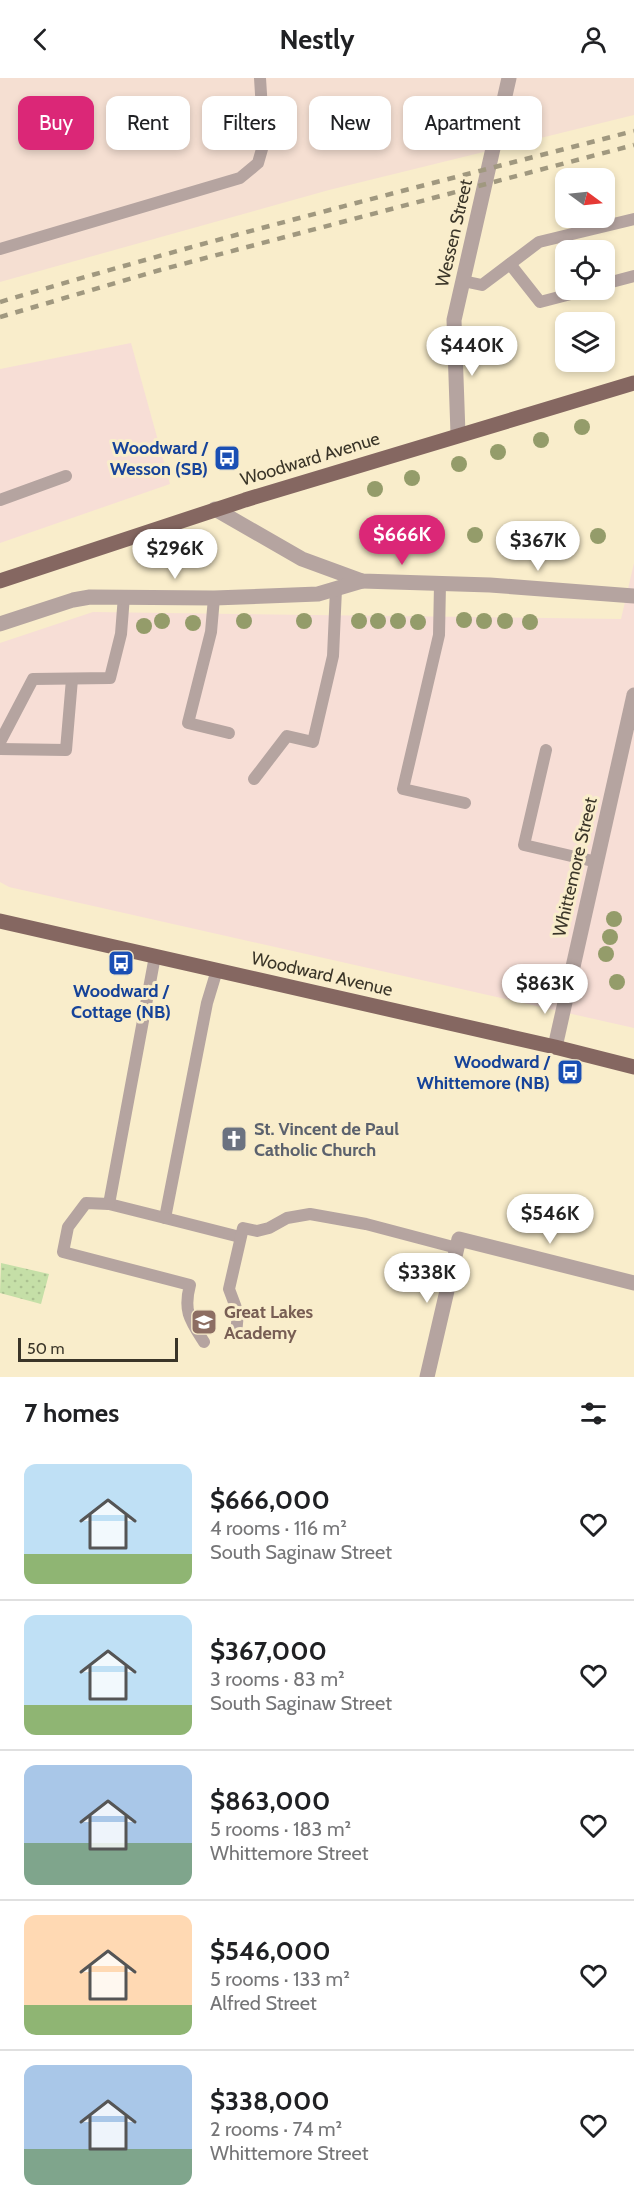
<!DOCTYPE html>
<meta charset="utf-8">
<style>
:root{--surface:#fff;--page:#f2f2f2;--text:#202124;--muted:#757577;--line:#e0e0e0;--accent:#db2777}
body{margin:0;font-family:Cabin,sans-serif;background:var(--page);color:var(--text);height:100vh;display:flex;flex-direction:column;font-size:22px;white-space:nowrap}
*{box-sizing:border-box;margin:0}
p{font-size:20px;color:var(--muted)}
.icon{flex:none;width:33px;height:33px;fill:none;stroke:currentColor;stroke-width:2;stroke-linecap:round;stroke-linejoin:round}
.map{position:relative;height:1299px;overflow:hidden}
.panel{display:flex;flex-direction:column;background:var(--surface);flex:1}
.panel>*{flex:none}
.top-card{position:absolute;left:18px;top:18px;width:598px;height:54px;display:flex;gap:12px}
.needle{width:39px;rotate:105deg}
.buttons{position:absolute;left:555px;top:90px;display:grid;gap:12px}
.buttons a{display:grid;place-items:center;width:60px;height:60px;border-radius:12px;background:var(--surface);box-shadow:0 3px 9px #0003;font-size:30px}
.scale{position:absolute;left:18px;bottom:15px;width:160px;box-sizing:border-box;padding-left:6px;border:3px solid #3a3528;border-top:0;font-size:16px;line-height:21px;white-space:nowrap;color:#3a3528;-webkit-text-stroke:4px #f9edcb;paint-order:stroke}
.price{position:absolute;translate:-50% -51px;padding:0 14px;border-radius:21px;background:#fff;color:#222;font-size:20px;line-height:39px;filter:drop-shadow(0 2px 3px #0008)}
.price::after{content:'';position:absolute;left:50%;top:36px;width:18px;height:14px;margin-left:-9px;background:inherit;clip-path:polygon(0 0,100% 0,50% 100%)}
.price.on{background:var(--accent);color:#fff}
ul{padding:0;list-style:none}
li{display:flex;align-items:center;gap:18px;height:150px;padding:0 24px}
li+li{border-top:2px solid var(--line)}
li span{display:grid;place-items:center;flex:none;width:168px;height:120px;border-radius:12px;color:#555}
li>.icon{margin-inline-start:auto}
span .icon{width:72px;height:72px;fill:#fffc;stroke-width:1}
li b{font-size:26px}
h2{display:flex;justify-content:space-between;align-items:center;height:72px;padding:0 24px;font-size:26px}
.chip{padding:0 21px;border-radius:12px;background:var(--surface);box-shadow:0 3px 9px #0003;font-size:21px;line-height:54px}
.chip.on{background:var(--accent);color:#fff}
header{display:flex;justify-content:space-between;align-items:center;height:78px;padding:0 24px;background:var(--surface);font-size:27px;font-weight:700}
.map>svg:first-child{display:block}
.commercial{fill:#f7ded6}
.industrial{fill:#f5dfd2}
.park{fill:url(#park-dots)}
.lines{fill:none;stroke-linecap:round;stroke-linejoin:round}
.lane{stroke:#b5a4a0;stroke-width:12}
.street{stroke:#b5a4a0;stroke-width:15}
.primary{stroke:#856761;stroke-width:15}
.rail{stroke:#a0987f;stroke-width:4.5;stroke-dasharray:8 8;stroke-linecap:butt}
.tree{fill:#949c6a}
.labels{text-anchor:middle;stroke-width:6;stroke-linejoin:round;paint-order:stroke}
.street-label{font-size:18px;fill:#3a3528;stroke:#f9edcb}
.transit-label{font-size:18px;font-weight:bold;fill:#164399;stroke:#f9edcb;text-anchor:end}
.worship-label{font-size:18px;font-weight:bold;fill:#5b616d;stroke:#f9edcb;text-anchor:start}
.education-label{font-size:18px;font-weight:bold;fill:#785e54;stroke:#f9edcb;text-anchor:start}
</style>
<header><svg class="icon" aria-label="back" viewBox="0 0 24 24"><path d="M15 5l-7 7 7 7"/></svg>Nestly<svg class="icon" aria-label="person" viewBox="0 0 24 24"><circle cx="12" cy="8" r="4"/><path d="M4 21q1-7 8-7t8 7"/></svg></header>
<div class="map">
<svg width="634" height="1299" viewBox="0 0 634 1299">
<defs>
<pattern id="park-dots" width="8" height="8" patternUnits="userSpaceOnUse" patternTransform="scale(1.5)"><rect width="8" height="8" fill="#c5dfa7"/><path d="M2 2h.1M6 6h.1" fill="none" stroke="#aac090" stroke-width="1.8" stroke-linecap="round"/></pattern>
</defs>
<rect width="100%" height="100%" fill="#f9edcb"/>
<g class="commercial">
<polygon points="131,265 170,406 0,465 0,291"/>
<polygon points="634,485 634,950 9,809 0,804 0,565 93,534 621,541"/>
</g>
<polygon class="industrial" points="0,0 634,0 634,37 329,112 0,204"/>
<polygon class="park" points="1,1185 49,1196 41,1226 0,1215"/>
<g class="lines">
<g class="lane">
<polyline points="0,171 240,100 258,85 264,64 260,0"/>
<polyline points="510,186 540,224 586,212"/>
<polyline points="463,203 482,207 539,164 634,141"/>
<polyline points="604,206 634,198"/>
<polyline points="0,422 66,398"/>
<polyline points="440,506 439,557 403,711 465,725"/>
<polyline points="214,520 211,554 188,645 229,655"/>
<polyline points="0,664 33,601 110,600 121,556 124,518"/>
<polyline points="0,671 66,672 72,601"/>
<polyline points="546,672 524,767 597,784"/>
<polyline points="254,701 287,658 313,664 333,578 336,511"/>
<polyline points="155,878 109,1126 165,1140 207,925 217,892"/>
<path d="M109 1126 86 1125 68 1149 63 1174 190 1207C183 1233 190 1242 204 1264"/>
<polyline points="165,1140 240,1159"/>
<polyline points="236,1256 238,1235 229,1211 243,1150 257,1153 269,1150 287,1140 310,1136 366,1146 457,1170"/>
</g>
<g class="street">
<polyline points="458,356 454,242 509,0"/>
<polyline points="215,431 302,481 362,503 490,507 634,518"/>
<polyline points="0,546 73,522 90,519 214,520 318,516 362,503"/>
<polyline points="555,969 634,617"/>
<polyline points="427,1299 459,1161 634,1205"/>
</g>
<g class="primary">
<polyline points="0,503 245,422 634,305"/>
<polyline points="0,843 555,969 634,989"/>
</g>
<g class="rail">
<path d="M0 224C210 161 422 108 634 53"/>
<polyline points="0,239 160,192 634,67"/>
</g>
</g>
<g class="tree">
<circle cx="582" cy="349" r="8"/>
<circle cx="541" cy="362" r="8"/>
<circle cx="498" cy="374" r="8"/>
<circle cx="459" cy="386" r="8"/>
<circle cx="412" cy="400" r="8"/>
<circle cx="375" cy="411" r="8"/>
<circle cx="435" cy="456" r="8"/>
<circle cx="475" cy="457" r="8"/>
<circle cx="513" cy="458" r="8"/>
<circle cx="598" cy="458" r="8"/>
<circle cx="464" cy="542" r="8"/>
<circle cx="162" cy="543" r="8"/>
<circle cx="244" cy="543" r="8"/>
<circle cx="304" cy="543" r="8"/>
<circle cx="359" cy="543" r="8"/>
<circle cx="378" cy="543" r="8"/>
<circle cx="398" cy="543" r="8"/>
<circle cx="484" cy="543" r="8"/>
<circle cx="505" cy="543" r="8"/>
<circle cx="418" cy="544" r="8"/>
<circle cx="530" cy="544" r="8"/>
<circle cx="193" cy="545" r="8"/>
<circle cx="144" cy="548" r="8"/>
<circle cx="614" cy="841" r="8"/>
<circle cx="610" cy="859" r="8"/>
<circle cx="606" cy="876" r="8"/>
<circle cx="617" cy="904" r="8"/>
</g>
<defs>
<g id="bus-square" transform="scale(1.35)"><rect x="-9" y="-9" width="18" height="18" rx="4" fill="#1a4fb4" stroke="#f9edcb"/><path d="M-5-6H5V4H4V6H2V4H-2V6H-4V4H-5ZM-3.5-4V0h7V-4ZM-3.5 1.2v1.5H-2V1.2ZM2 1.2v1.5H3.5V1.2Z" fill="#fff"/></g>
<g id="church-square" transform="scale(1.35)"><rect x="-9" y="-9" width="18" height="18" rx="4" fill="#6b7280" stroke="#f9edcb"/><path d="M-1.2-6h2.4v3.5h3.3v2.4h-3.3V6h-2.4V-.1h-3.3v-2.4h3.3Z" fill="#fff"/></g>
<g id="school-square" transform="scale(1.35)"><rect x="-9" y="-9" width="18" height="18" rx="4" fill="#8d6e63" stroke="#f9edcb"/><path d="M0-5L7-2L0 1L-7-2ZM-4 1L0 2.5L4 1V4Q0 6-4 4Z" fill="#fff"/></g>
</defs>
<g fill-rule="evenodd">
<use href="#bus-square" x="227" y="380"/>
<use href="#bus-square" x="121" y="885"/>
<use href="#bus-square" x="570" y="994"/>
<use href="#church-square" x="234" y="1061"/>
<use href="#school-square" x="204" y="1244"/>
</g>
<g class="labels">
<g class="street-label">
<text transform="translate(454 155) rotate(-77)" y="6">Wessen Street</text>
<text transform="translate(310 381) rotate(-17)" y="6">Woodward Avenue</text>
<text transform="translate(575 789) rotate(-77)" y="6">Whittemore Street</text>
<text transform="translate(322 896) rotate(13)" y="6">Woodward Avenue</text>
</g>
<g class="transit-label">
<text x="208" y="376">Woodward /<tspan x="208" dy="21">Wesson (SB)</tspan></text>
<text x="121" y="919" text-anchor="middle">Woodward /<tspan x="121" dy="21">Cottage (NB)</tspan></text>
<text x="550" y="990">Woodward /<tspan x="550" dy="21">Whittemore (NB)</tspan></text>
</g>
<g class="worship-label">
<text x="254" y="1057">St. Vincent de Paul<tspan x="254" dy="21">Catholic Church</tspan></text>
</g>
<g class="education-label">
<text x="224" y="1240">Great Lakes<tspan x="224" dy="21">Academy</tspan></text>
</g>
</g>
</svg>
<div class="buttons">
<a><svg class="needle" viewBox="-14 -14 28 28"><path d="M0-13l5 13h-10z" fill="#e53935"/><path d="M0 13l5-13h-10z" fill="#757577"/></svg></a>
<a><svg class="icon" aria-label="locate" viewBox="0 0 24 24"><circle cx="12" cy="12" r="6"/><path d="M12 2v4M12 18v4M2 12h4M18 12h4"/></svg></a>
<a><svg class="icon" aria-label="layers" viewBox="0 0 24 24"><path d="M12 4l9 5-9 5-9-5zM3 14l9 5 9-5"/></svg></a>
</div>
<div class="scale">50 m</div>
<b class="price" style="left:472px;top:299px">$440K</b>
<b class="price on" style="left:402px;top:488px">$666K</b>
<b class="price" style="left:538px;top:494px">$367K</b>
<b class="price" style="left:175px;top:502px">$296K</b>
<b class="price" style="left:545px;top:937px">$863K</b>
<b class="price" style="left:550px;top:1167px">$546K</b>
<b class="price" style="left:427px;top:1226px">$338K</b>
<div class="top-card">
<a class="chip on">Buy</a>
<a class="chip">Rent</a>
<a class="chip">Filters</a>
<a class="chip">New</a>
<a class="chip">Apartment</a>
</div>
</div>
<section class="panel">
<h2>7 homes<svg class="icon" aria-label="filters" viewBox="0 0 24 24"><path d="M4 7h16M4 17h16"/><circle cx="9" cy="7" r="2"/><circle cx="15" cy="17" r="2"/></svg></h2>
<ul>
<li><span style="background:linear-gradient(#bfe0f5 75%,#8fb573 0)"><svg class="icon" aria-label="home" viewBox="0 0 24 24"><path d="M3 11l9-7 9 7M6 9v11h12V9"/></svg></span><div><b>$666,000</b><p>4 rooms · 116 m²</p><p>South Saginaw Street</p></div><svg class="icon" aria-label="heart" viewBox="0 0 24 24"><path d="M12 20l-8-8c-3-5 5-10 8-4 3-6 11-1 8 4z"/></svg></li>
<li><span style="background:linear-gradient(#bfe0f5 75%,#8fb573 0)"><svg class="icon" aria-label="home" viewBox="0 0 24 24"><path d="M3 11l9-7 9 7M6 9v11h12V9"/></svg></span><div><b>$367,000</b><p>3 rooms · 83 m²</p><p>South Saginaw Street</p></div><svg class="icon" aria-label="heart" viewBox="0 0 24 24"><path d="M12 20l-8-8c-3-5 5-10 8-4 3-6 11-1 8 4z"/></svg></li>
<li><span style="background:linear-gradient(#a9c7e8 65%,#7fa58c 0)"><svg class="icon" aria-label="home" viewBox="0 0 24 24"><path d="M3 11l9-7 9 7M6 9v11h12V9"/></svg></span><div><b>$863,000</b><p>5 rooms · 183 m²</p><p>Whittemore Street</p></div><svg class="icon" aria-label="heart" viewBox="0 0 24 24"><path d="M12 20l-8-8c-3-5 5-10 8-4 3-6 11-1 8 4z"/></svg></li>
<li><span style="background:linear-gradient(#ffd9b3 75%,#8fb573 0)"><svg class="icon" aria-label="home" viewBox="0 0 24 24"><path d="M3 11l9-7 9 7M6 9v11h12V9"/></svg></span><div><b>$546,000</b><p>5 rooms · 133 m²</p><p>Alfred Street</p></div><svg class="icon" aria-label="heart" viewBox="0 0 24 24"><path d="M12 20l-8-8c-3-5 5-10 8-4 3-6 11-1 8 4z"/></svg></li>
<li><span style="background:linear-gradient(#a9c7e8 70%,#7fa58c 0)"><svg class="icon" aria-label="home" viewBox="0 0 24 24"><path d="M3 11l9-7 9 7M6 9v11h12V9"/></svg></span><div><b>$338,000</b><p>2 rooms · 74 m²</p><p>Whittemore Street</p></div><svg class="icon" aria-label="heart" viewBox="0 0 24 24"><path d="M12 20l-8-8c-3-5 5-10 8-4 3-6 11-1 8 4z"/></svg></li>
</ul>
</section>
